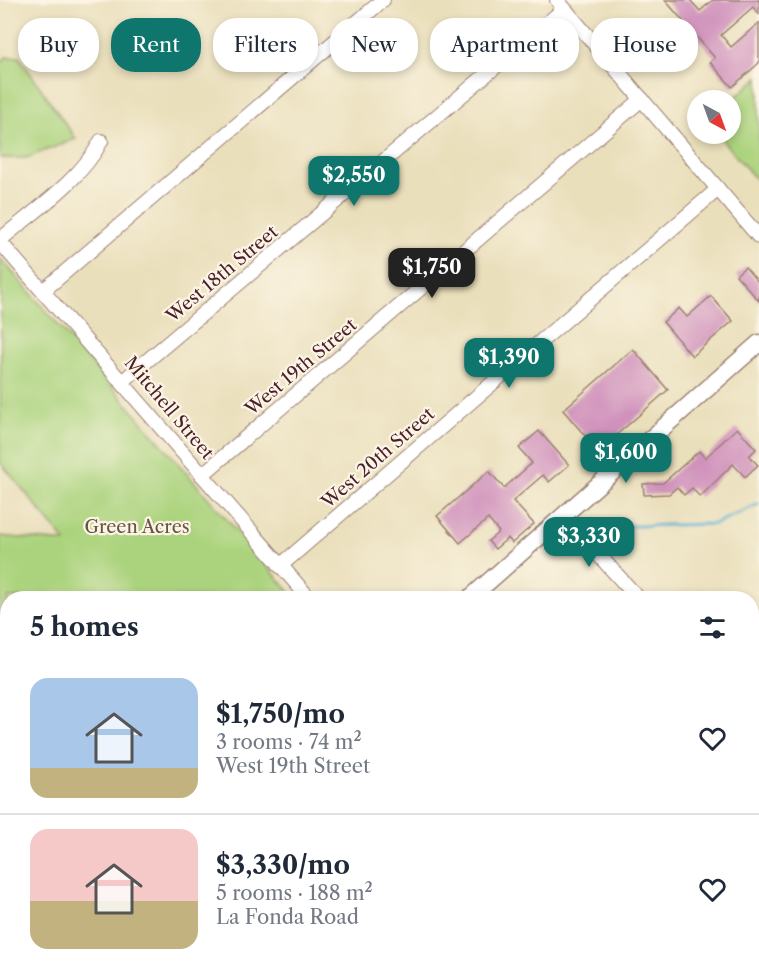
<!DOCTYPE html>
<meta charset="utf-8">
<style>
:root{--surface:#fff;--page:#f2f2f3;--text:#1f2937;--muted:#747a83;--line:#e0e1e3;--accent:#0f766e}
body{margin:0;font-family:"Libre Caslon Text",serif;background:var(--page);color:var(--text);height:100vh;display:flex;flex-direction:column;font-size:22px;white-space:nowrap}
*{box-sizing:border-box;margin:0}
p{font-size:20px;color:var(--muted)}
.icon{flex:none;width:33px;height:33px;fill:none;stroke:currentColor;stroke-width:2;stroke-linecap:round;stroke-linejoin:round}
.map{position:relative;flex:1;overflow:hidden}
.sheet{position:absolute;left:0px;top:591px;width:759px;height:384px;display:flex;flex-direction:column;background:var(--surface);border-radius:24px 24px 0 0;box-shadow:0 3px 9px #0003}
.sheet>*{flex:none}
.top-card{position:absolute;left:18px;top:18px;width:723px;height:54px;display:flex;gap:12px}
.needle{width:39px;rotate:139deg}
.fabs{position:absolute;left:687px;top:90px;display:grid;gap:12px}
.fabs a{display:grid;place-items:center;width:54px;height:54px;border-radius:50%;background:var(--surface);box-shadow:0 3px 9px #0003;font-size:30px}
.price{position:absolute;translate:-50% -51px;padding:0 14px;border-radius:12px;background:var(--accent);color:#fff;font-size:20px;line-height:39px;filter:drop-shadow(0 2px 3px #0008)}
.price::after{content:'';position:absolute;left:50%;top:36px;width:18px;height:14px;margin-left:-9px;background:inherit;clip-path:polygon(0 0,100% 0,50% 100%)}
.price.selected{background:#222;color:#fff}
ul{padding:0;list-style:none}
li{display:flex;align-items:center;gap:18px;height:150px;padding:0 30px}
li+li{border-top:2px solid var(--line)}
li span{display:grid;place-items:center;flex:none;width:168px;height:120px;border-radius:18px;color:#555}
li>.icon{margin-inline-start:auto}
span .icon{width:72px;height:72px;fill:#fffc;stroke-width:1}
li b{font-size:26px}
h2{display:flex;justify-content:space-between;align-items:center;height:72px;padding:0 30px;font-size:26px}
.pill{padding:0 21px;border-radius:24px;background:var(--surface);box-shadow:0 3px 9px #0003;font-size:21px;line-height:54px}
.pill.selected{background:var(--accent);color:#fff}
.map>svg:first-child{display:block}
.green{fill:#abd37d;stroke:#7a7954;stroke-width:1.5}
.water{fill:#51afcf;stroke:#4e677d;stroke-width:1.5}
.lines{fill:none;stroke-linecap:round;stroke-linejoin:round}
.stream{stroke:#51afcf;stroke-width:3}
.building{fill:#d092bc}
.minor-casing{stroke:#9a7f73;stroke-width:16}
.major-casing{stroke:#9a7f73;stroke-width:19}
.minor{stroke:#fff;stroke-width:14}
.major{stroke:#fff;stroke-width:16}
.labels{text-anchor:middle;stroke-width:4.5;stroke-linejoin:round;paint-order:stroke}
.street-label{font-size:18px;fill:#4a1f2b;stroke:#fcf5e5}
.park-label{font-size:18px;fill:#675544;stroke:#fcf5e5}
</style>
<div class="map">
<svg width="759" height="975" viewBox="0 0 759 975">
<rect width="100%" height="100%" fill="#fcf5e5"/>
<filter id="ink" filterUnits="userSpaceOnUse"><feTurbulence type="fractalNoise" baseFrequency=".0167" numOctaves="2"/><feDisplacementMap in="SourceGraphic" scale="12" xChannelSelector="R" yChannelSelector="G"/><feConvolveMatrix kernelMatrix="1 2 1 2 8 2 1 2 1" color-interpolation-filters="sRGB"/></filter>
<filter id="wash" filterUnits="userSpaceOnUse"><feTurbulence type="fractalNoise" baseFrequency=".008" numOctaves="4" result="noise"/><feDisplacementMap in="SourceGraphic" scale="24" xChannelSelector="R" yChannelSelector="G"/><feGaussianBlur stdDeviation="1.35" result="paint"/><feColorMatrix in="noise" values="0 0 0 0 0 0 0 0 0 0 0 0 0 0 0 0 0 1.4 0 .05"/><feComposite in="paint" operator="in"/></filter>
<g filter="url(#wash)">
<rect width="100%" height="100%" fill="#eadfbb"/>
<g class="green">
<polygon points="6,57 19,57 76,139 26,158 0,158 0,64"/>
<polygon points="759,77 759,183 717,134 730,134 731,101"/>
<polygon points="1,259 295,598 8,598 8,968 24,968 15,975 0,975 0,536 66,542 0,462"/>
</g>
<polygon class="water" points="7,627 8,822 0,831 0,628"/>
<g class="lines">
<polyline class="stream" points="590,527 714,524 759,504"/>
</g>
<g id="blocks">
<g class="building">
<polygon points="665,0 690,0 700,11 713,0 759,0 759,14 753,7 721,35 731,47 759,23 759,63 732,87 710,62 715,58"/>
<polygon points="745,267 759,283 759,301 736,275"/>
<polygon points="711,296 733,321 692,356 663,322 679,308 687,317"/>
<polygon points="633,349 668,390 598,451 563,410"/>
<polygon points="737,428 756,449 749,456 758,465 745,477 733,464 700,497 692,488 684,495 677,487 669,494 644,495 643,484 663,483 699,451 705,458"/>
<polygon points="539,431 569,465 549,482 543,475 513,501 534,524 512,543 508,538 495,549 488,541 499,532 488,519 460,543 437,516 489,471 504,488 532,463 519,448"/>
<polygon points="449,968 483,968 474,975 456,975"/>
<polygon points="587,968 609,968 613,972 609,975 594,975"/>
</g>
</g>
</g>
<g filter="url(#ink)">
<use href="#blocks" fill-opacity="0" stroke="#9a7f73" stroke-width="1.5"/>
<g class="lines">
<g class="minor-casing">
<g id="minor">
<polyline points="557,0 759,237"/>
<path d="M0 240C33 212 82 179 101 141"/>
<polyline points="0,242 309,598"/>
<polyline points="43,291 383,0"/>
<polyline points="123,381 564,9"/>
<polyline points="202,475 642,99"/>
<polyline points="563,516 638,598"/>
<polyline points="280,566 718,189"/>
<polyline points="752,727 759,736"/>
<polyline points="752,766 759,759"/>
<polyline points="752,947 759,941"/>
<polyline points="635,968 641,975"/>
<polyline points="437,975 438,968"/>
<polyline points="512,975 521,968"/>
<polyline points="720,975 728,968"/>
</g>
</g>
<g class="major-casing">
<g id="major">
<polyline points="470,598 759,343"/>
<polyline points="41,975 49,968"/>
</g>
</g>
<use href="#minor" class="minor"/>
<use href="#major" class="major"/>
</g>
</g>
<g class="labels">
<g class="street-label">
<text transform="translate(222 274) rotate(-40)" y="6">West 18th Street</text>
<text transform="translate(301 367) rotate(-40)" y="6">West 19th Street</text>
<text transform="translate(169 408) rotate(50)" y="6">Mitchell Street</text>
<text transform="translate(378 458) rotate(-41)" y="6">West 20th Street</text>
</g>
<g class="park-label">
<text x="137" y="533">Green Acres</text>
</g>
</g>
</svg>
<div class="fabs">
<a><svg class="needle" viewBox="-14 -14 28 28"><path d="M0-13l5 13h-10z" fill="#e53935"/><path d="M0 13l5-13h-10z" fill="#747a83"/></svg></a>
</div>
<b class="price" style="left:354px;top:207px">$2,550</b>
<b class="price selected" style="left:432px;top:299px">$1,750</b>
<b class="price" style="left:509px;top:389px">$1,390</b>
<b class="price" style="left:626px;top:484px">$1,600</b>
<b class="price" style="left:589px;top:568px">$3,330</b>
<div class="top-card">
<a class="pill">Buy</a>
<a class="pill selected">Rent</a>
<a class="pill">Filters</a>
<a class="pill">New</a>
<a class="pill">Apartment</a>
<a class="pill">House</a>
</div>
<section class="sheet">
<h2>5 homes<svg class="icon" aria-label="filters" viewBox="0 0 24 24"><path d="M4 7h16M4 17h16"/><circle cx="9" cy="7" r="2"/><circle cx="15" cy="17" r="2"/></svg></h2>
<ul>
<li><span style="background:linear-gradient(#a9c7e8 75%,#c2b280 0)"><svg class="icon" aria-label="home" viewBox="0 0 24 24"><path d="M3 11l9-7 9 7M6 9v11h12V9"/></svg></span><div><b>$1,750/mo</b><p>3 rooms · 74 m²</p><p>West 19th Street</p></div><svg class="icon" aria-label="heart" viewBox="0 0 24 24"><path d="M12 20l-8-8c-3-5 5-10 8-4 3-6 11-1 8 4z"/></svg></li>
<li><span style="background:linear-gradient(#f6c9c9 60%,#c2b280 0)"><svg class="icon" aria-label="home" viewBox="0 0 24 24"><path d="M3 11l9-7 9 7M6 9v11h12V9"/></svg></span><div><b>$3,330/mo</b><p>5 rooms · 188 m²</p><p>La Fonda Road</p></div><svg class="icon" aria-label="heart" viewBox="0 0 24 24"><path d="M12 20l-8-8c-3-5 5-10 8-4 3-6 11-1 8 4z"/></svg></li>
</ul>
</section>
</div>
